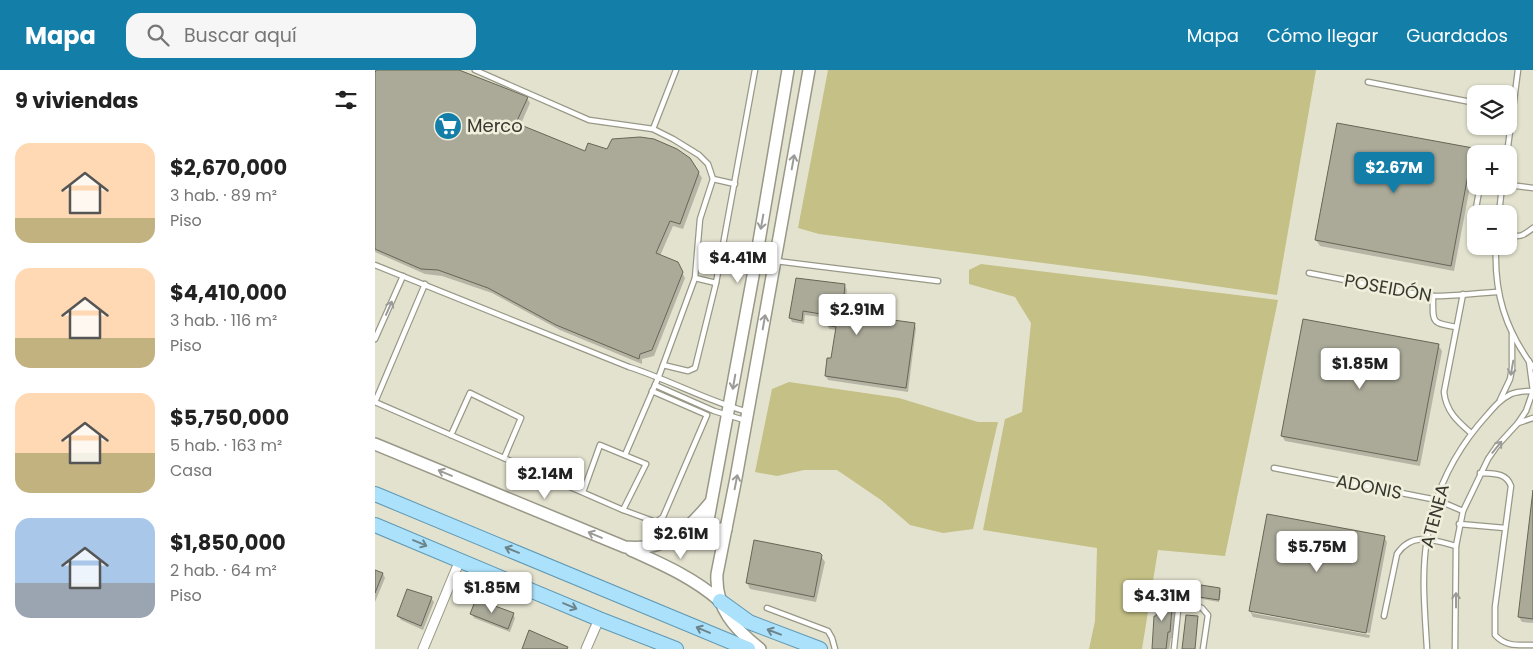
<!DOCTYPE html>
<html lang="es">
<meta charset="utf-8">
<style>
:root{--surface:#fff;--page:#f6f6f6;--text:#222;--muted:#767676;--accent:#137ea8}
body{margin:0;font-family:Poppins,sans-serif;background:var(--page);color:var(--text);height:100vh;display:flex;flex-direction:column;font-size:19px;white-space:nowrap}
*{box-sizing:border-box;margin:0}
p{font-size:16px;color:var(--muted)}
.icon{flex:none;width:28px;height:28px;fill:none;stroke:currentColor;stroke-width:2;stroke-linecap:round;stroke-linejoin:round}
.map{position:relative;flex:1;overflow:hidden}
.side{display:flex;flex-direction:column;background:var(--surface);width:375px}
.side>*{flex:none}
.buttons{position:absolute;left:1092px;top:15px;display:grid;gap:10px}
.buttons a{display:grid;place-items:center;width:50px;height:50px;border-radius:10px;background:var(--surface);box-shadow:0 1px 4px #0004;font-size:25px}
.price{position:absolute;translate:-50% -42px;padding:0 11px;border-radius:5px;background:#fff;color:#222;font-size:16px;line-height:32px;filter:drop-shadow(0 1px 2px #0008)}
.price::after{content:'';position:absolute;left:50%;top:30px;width:15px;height:11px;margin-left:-8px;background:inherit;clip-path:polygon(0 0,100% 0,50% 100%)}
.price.selected{background:var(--accent);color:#fff}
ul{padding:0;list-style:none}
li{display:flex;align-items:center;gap:15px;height:125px;padding:0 15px}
li span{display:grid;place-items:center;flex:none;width:140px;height:100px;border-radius:15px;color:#555}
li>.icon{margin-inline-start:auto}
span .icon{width:60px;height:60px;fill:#fffc;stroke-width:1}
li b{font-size:21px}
h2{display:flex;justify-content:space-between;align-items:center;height:60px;padding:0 15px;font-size:21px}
header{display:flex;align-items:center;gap:30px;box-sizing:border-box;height:70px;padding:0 25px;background:var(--accent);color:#fff}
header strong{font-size:24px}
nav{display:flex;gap:28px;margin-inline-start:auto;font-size:18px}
.search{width:350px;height:45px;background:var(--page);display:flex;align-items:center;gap:12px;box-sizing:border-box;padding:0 18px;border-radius:15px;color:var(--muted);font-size:19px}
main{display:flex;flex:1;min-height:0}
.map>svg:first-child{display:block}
.green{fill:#c5c085}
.shadow{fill:#0003}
.building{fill:#abaa99;stroke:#676656}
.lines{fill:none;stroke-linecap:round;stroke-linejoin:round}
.lane-casing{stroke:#999887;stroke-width:7}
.street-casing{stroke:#999887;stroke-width:11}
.secondary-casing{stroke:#999887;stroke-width:14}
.primary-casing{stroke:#5f98b3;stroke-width:16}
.lane{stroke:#fff;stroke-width:4.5}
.street{stroke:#fff;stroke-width:9}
.secondary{stroke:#fff;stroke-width:11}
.primary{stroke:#ace1fb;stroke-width:14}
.oneway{stroke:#9c9b98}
.oneway2{stroke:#6c848b}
.labels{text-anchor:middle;stroke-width:5;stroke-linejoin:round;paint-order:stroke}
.poi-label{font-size:18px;fill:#383730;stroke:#f0efdc;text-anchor:start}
.street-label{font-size:18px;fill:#383730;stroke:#f0efdc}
</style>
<header>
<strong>Mapa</strong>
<div class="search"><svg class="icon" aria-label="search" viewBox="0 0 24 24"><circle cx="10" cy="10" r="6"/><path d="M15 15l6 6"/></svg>Buscar aquí</div>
<nav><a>Mapa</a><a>Cómo llegar</a><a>Guardados</a></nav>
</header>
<main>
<section class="side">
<h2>9 viviendas<svg class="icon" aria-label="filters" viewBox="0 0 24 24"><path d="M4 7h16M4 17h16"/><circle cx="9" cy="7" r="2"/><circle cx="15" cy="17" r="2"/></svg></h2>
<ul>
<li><span style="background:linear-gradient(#ffd9b3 75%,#c2b280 0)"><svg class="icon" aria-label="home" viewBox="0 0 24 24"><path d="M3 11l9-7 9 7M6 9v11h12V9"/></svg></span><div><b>$2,670,000</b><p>3 hab. · 89 m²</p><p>Piso</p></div></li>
<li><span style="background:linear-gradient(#ffd9b3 70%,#c2b280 0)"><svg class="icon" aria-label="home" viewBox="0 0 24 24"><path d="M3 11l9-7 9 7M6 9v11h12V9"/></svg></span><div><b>$4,410,000</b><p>3 hab. · 116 m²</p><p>Piso</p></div></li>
<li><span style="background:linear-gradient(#ffd9b3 60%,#c2b280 0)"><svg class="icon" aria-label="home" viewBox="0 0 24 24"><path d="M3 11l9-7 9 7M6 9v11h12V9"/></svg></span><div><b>$5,750,000</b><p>5 hab. · 163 m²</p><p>Casa</p></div></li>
<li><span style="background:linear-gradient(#a9c7e8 65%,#9aa5b1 0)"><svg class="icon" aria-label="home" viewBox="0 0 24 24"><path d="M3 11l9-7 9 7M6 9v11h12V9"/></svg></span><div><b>$1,850,000</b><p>2 hab. · 64 m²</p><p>Piso</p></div></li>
</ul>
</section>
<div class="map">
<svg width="1158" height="579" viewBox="0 0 1158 579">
<rect width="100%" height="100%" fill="#e3e2cf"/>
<g class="green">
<polygon points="453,0 941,0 902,225 770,206 444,164 423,158"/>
<polygon points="606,194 903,230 850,486 783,480 767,579 714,579 720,551 722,478 608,460 630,349 647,342 656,253 640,227 594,214 594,200"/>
<polygon points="414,312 524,328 603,352 623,352 598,459 568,463 535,455 506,430 462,400 429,400 402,406 380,402 397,319"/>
</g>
<g class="shadow">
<polygon points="3,0 81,0 152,28 155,33 145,56 211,82 233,81 238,70 265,68 323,102 327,108 308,159 298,156 285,186 302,193 310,208 279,286 267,289 267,294 185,260 117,223 67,206 50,204 0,182 0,6"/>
<polygon points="1098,79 1101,85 1079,201 945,176 941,170"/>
<polygon points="422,209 470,216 472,220 470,237 511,244 513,250 539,254 541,258 533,322 453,310 451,306 457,290 461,260 454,259 452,255 453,248 430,245 429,254 417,252 415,248"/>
<polygon points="1063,275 1067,281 1045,396 910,371 907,366"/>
<polygon points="1158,430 1158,553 1147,552 1144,547"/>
<polygon points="1009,467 1012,472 995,563 877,541 877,543 995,565 994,568 878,547 875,541"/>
<polygon points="446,486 450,492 441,532 375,519 372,513"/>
<polygon points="0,501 8,504 10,508 0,532"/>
<polygon points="844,519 846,521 844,532 827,529 825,527"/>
<polygon points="797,527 800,533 798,568 796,568 794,579 778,579 780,547"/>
<polygon points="56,528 59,532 48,560 26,550 23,546"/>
<polygon points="97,544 138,544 140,548 135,562 99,548"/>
</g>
<g class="building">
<polygon points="1,0 84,0 153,27 141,53 210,81 213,73 232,79 237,69 265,67 279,69 302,79 315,88 324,102 305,154 295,151 281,183 303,192 308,202 277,280 265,284 264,289 181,255 113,218 63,200 46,199 0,179 0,3"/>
<polygon points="962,53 1098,78 1076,196 940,170"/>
<polygon points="421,208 470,214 468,236 512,242 511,249 540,253 531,318 450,306 452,288 456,288 461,257 450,255 452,245 428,241 427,251 414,248"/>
<polygon points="928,249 1064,274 1042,391 906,366"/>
<polygon points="1158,420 1158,549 1143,547"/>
<polygon points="892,444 1010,466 991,563 874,541"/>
<polygon points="379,470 445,483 447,485 439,527 371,513"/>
<polygon points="0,500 8,503 0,523"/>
<polygon points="826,515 845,518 844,530 824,527"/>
<polygon points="32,519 57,527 46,556 22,546"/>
<polygon points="784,524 798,526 795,562 793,562 791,579 777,579 779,546 781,546"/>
<polygon points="101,529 139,543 133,559 95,544"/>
<polygon points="811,545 823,546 820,579 807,579"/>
<polygon points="154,560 193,577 192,579 147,579"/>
</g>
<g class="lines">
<g class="lane-casing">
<g id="lane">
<polyline points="100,0 214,50 278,59 298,69 324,85 333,94 338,109 325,149 320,208 284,306 250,385"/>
<polyline points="993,12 1101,33"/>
<polyline points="278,59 301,0"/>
<polyline points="1132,84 1143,0"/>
<polyline points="338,109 360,114"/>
<polyline points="1134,115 1158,118"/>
<polyline points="1124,144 1127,116"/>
<polyline points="1101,157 1099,149 1105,116"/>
<path d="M1134 165C1145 168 1149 165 1158 158"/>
<path d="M1121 176C1119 223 1130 259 1158 297"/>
<polyline points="401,191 563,211"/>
<path d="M0 195 254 297C295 310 332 331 373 342"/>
<path d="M934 203 1052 226C1076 227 1099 223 1123 222"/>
<polyline points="320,208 341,213"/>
<polyline points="50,214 0,332 248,440 271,394 225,375 208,422"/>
<path d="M1088 224 1069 322C1071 341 1082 351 1096 363"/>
<path d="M1058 226C1058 252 1055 253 1081 257"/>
<polyline points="0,269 28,206"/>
<polyline points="288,295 313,301 320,298 341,213 380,0"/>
<polyline points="280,315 339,341 369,350"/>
<polyline points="1125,330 1135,309 1137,298 1137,263"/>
<polyline points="1143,353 1158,348"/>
<polyline points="76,365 95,323 146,348 129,388"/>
<polyline points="899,398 1062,430 1088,441"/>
<path d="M1105 403C1118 404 1131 402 1136 416L1120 537V565C1131 577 1143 575 1158 575"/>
<polyline points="248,440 281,452 288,447 332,345 277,321"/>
<polyline points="1084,454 1130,458"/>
<polyline points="392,538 453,561 457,568 460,579"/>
<path d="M1009 546 1022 484C1037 461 1059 470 1081 476"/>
<polyline points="799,579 803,541 805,537 814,534 827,538 833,545 828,579"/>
<path d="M1052 579C1050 543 1046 505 1052 469 1059 422 1081 379 1113 344 1120 336 1126 329 1136 324 1143 321 1150 321 1158 321"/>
<polyline points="1080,579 1081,476 1088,441 1113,389 1122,376 1143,353 1151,341 1158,321 1154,291"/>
</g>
</g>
<g class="street-casing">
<g id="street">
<polyline points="48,579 85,490"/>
<polyline points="211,579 224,549"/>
</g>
</g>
<g class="secondary-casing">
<g id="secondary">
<path d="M0 374 250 477C291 481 310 463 335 433"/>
<polyline points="351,459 338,459 333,450 380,195 413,0"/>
<path d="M256 480C287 494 319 508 345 531"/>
<path d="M385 579C360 559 340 538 342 504L361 408 434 0"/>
</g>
</g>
<g class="primary-casing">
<g id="primary">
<polyline points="0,424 373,579"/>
<polyline points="0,455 224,549 301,579"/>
<polyline points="345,531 374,552 445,579"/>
</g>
</g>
<use href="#lane" class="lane"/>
<use href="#street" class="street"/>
<use href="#secondary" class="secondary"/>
<use href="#primary" class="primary"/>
</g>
<defs><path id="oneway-shaft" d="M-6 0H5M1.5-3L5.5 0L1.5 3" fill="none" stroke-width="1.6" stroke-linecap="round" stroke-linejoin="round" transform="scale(1.25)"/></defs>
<g class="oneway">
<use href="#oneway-shaft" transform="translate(418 92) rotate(-80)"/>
<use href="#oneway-shaft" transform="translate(387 152) rotate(100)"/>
<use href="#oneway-shaft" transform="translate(14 238) rotate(-66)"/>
<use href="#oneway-shaft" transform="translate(389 252) rotate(-80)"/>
<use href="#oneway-shaft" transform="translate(1137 298) rotate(100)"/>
<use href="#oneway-shaft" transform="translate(359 312) rotate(100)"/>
<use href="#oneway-shaft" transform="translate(1122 377) rotate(-51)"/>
<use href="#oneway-shaft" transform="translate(70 403) rotate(-157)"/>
<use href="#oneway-shaft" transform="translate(361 412) rotate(-79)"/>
<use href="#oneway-shaft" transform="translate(220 465) rotate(-157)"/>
<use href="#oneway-shaft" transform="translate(1081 530) rotate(-90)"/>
</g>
<g class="oneway2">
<use href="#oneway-shaft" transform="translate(45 473) rotate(23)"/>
<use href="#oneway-shaft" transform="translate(137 480) rotate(-158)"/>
<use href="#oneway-shaft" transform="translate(195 536) rotate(23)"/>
<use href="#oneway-shaft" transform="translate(328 560) rotate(-157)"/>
<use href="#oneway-shaft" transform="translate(399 562) rotate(-159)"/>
</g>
<defs>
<g id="supermarket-disc" transform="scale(1.4375)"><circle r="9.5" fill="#137ea8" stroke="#f0efdc"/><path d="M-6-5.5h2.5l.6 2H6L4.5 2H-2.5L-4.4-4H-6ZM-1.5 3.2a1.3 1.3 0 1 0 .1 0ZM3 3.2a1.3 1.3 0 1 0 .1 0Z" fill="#fff"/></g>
</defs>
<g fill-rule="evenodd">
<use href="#supermarket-disc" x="73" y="56"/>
</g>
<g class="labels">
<g class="poi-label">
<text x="92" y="62">Merco</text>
</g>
<g class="street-label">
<text transform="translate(1013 218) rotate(10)" y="6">POSEIDÓN</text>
<text transform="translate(994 417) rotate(11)" y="6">ADONIS</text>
<text transform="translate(1060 446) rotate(-75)" y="6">ATENEA</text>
</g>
</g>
</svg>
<div class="buttons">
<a><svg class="icon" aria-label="layers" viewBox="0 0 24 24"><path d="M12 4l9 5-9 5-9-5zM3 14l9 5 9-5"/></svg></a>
<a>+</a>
<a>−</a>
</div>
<b class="price selected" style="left:1019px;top:124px">$2.67M</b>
<b class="price" style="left:363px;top:214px">$4.41M</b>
<b class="price" style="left:482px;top:266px">$2.91M</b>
<b class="price" style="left:985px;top:320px">$1.85M</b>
<b class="price" style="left:170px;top:430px">$2.14M</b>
<b class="price" style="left:306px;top:490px">$2.61M</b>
<b class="price" style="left:942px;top:503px">$5.75M</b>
<b class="price" style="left:117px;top:544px">$1.85M</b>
<b class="price" style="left:787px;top:552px">$4.31M</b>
</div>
</main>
